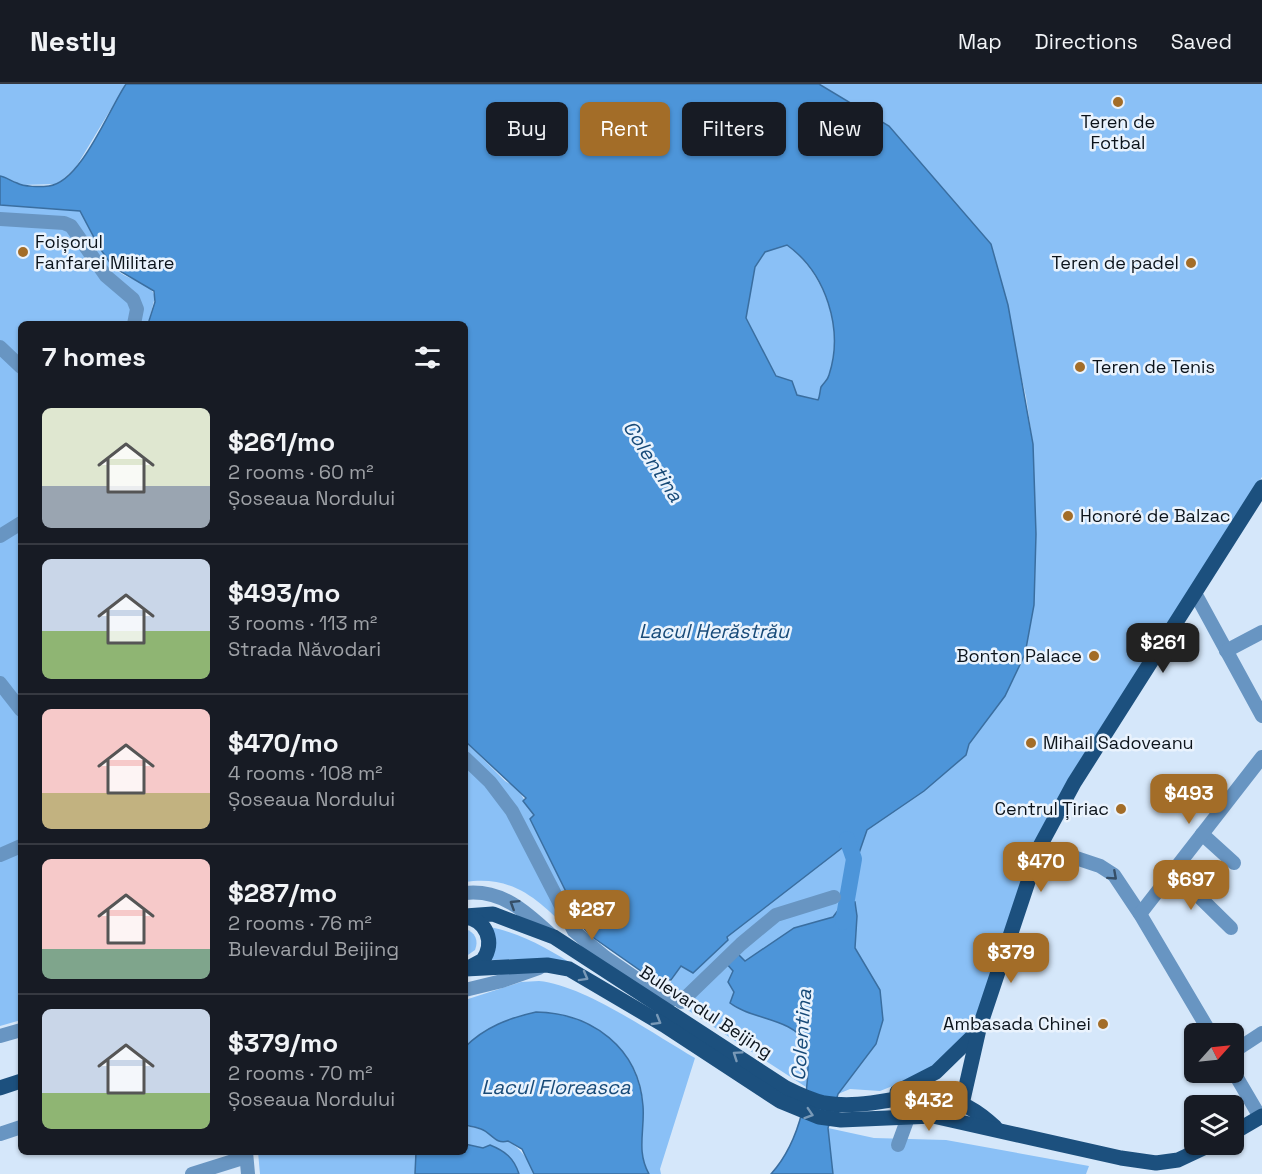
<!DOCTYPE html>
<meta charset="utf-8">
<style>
:root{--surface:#171b24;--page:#242831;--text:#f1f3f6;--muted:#9ea1a6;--line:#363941;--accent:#a36d28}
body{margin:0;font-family:"Space Grotesk",sans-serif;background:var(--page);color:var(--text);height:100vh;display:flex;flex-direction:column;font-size:22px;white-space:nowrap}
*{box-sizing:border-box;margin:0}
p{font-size:20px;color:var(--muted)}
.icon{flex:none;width:33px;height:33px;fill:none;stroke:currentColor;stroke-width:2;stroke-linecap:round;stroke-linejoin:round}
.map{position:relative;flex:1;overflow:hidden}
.details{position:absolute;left:18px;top:237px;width:450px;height:834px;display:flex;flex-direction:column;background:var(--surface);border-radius:9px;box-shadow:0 2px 4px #0004}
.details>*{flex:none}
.top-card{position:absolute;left:486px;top:18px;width:570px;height:54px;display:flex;gap:12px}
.needle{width:39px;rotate:63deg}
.tools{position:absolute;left:1184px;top:939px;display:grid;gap:12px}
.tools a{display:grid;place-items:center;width:60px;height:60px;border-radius:9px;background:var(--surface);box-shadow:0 2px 4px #0004;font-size:30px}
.price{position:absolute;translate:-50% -51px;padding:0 14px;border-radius:12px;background:var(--accent);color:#fff;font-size:20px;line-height:39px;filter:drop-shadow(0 2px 3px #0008)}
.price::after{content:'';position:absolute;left:50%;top:36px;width:18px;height:14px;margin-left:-9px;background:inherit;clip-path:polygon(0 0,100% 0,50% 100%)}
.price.current{background:#222;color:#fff}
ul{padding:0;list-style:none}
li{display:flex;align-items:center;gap:18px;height:150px;padding:0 24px}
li+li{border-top:2px solid var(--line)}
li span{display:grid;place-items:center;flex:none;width:168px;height:120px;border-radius:9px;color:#555}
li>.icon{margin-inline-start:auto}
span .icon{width:72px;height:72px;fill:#fffc;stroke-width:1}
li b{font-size:26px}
h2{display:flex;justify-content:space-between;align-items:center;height:72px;padding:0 24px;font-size:26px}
.chip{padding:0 21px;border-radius:9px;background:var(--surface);box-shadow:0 2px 4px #0004;font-size:21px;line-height:54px}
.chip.current{background:var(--accent);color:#fff}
header{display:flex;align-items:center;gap:36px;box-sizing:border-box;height:84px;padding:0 30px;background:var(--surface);border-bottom:2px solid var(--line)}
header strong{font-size:28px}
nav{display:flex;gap:33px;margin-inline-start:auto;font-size:21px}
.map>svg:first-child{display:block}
.green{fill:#8ac0f6}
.water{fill:#4d95d9;stroke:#3a6ea0;stroke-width:1.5;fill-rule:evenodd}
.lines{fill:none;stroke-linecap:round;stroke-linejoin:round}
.river{stroke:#4d95d9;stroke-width:16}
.minor{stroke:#6895c2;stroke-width:14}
.major{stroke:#1c507e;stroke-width:15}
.oneway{stroke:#354e67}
.oneway2{stroke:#7999b7}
.poi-dot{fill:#a36d28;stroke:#eaf3fd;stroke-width:2}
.labels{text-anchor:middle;stroke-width:5;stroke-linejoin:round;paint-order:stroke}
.poi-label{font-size:18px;fill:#0c141c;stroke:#eaf3fd;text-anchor:start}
.street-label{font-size:18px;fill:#0c141c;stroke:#eaf3fd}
.water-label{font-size:20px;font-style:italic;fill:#174a78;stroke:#eaf3fd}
</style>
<header>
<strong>Nestly</strong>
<nav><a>Map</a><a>Directions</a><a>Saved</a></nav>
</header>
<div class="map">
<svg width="1262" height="1090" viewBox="0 0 1262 1090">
<rect width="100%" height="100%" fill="#d5e7fa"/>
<g class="green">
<polygon points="0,0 126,0 76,83 58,100 19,101 0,92"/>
<polygon points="819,0 1262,0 1262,393 1070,692 974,940 963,957 928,988 880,1007 850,1005 838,1010 806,1003 663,910 681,882 726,853 842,764 848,765 857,775 867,746 966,671 969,660 1005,612 1025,571 1034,521 1036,450 1033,360 1026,313 991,160 889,42"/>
<path d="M0 121 80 127C91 147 100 172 118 187 129 197 151 197 155 213L148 240H21V936L0 942Z"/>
<path d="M787 161C825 190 844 244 829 291 827 301 821 303 819 316L797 311 776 292 746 234 755 183 765 168Z"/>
<path d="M465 657 505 697 517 704 534 731 530 735 584 844 572 849C539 817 516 791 465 798Z"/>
<path d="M489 843C522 849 550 866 577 883L531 875 488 876Z"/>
<path d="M465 845C475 848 479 856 475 866L465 873Z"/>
<path d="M539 897C584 901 653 950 695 974L660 1085 661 1090H649C636 1068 644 1048 643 1024 643 1004 637 986 625 970L465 963V916L521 898Z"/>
<path d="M465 1042C494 1046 525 1060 534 1090H519L515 1081 484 1064 465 1060Z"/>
<polygon points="828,1044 874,1054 946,1056 1089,1082 1086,1090 833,1090"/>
<polygon points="258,1068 416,1068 415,1090 260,1090"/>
</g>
<g class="water">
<path d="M126 0H819L889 42 991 160 1008 221 1033 360 1036 450 1034 521 1025 570 1005 612 969 660 966 671 924 707 867 746 857 775H851L848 765 842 764 727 853 728 856 693 889 681 882 671 896 651 894 591 852 584 844 530 735 534 731 523 717 526 714 465 657V240H148L155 218 154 207 113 183 99 163 80 127 0 121V92C6 93 11 97 17 99 24 103 40 103 49 102 81 98 109 25 126 0ZM787 161C826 189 844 245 829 291 828 296 824 298 821 303 820 306 820 312 818 316L797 311 792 297 776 292 746 234 755 183 765 168Z"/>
<path d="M845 817 855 818 857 832 855 864 880 906 883 936 876 960 838 1010 828 1044 833 1090H771C800 1058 813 1001 806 959 792 934 752 936 730 919L734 908 728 898 733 887 726 879 737 869 745 877 794 844 833 833Z"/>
<path d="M536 928C592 929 639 964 643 1022 645 1046 636 1067 649 1090H534L522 1065 508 1057C495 1061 492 1049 481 1045 476 1043 470 1042 465 1041V963C485 943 509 934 536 928Z"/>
<path d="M465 1060 483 1064 490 1061C505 1067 514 1074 519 1090H415L416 1068H465Z"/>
</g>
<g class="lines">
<polyline class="river" points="843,838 854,775 847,755"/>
<g class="minor">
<polyline points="0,135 64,139 71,142 106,192 133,215 137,225 134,240"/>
<polyline points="0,263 21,283"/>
<polyline points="0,452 21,439"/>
<polyline points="1195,509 1262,632"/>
<polyline points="1226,567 1262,548"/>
<polyline points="0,599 21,626"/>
<polyline points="465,674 490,698 512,727 574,847 605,873 663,913 674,915 686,913"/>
<polyline points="1202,750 1234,779"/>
<polyline points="1040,762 1100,782 1114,791 1140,830 1211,950"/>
<polyline points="0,771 21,762"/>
<polyline points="1173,787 1231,844"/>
<path d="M465 809C501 805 525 827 550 850"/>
<polyline points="1140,830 1262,673"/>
<polyline points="465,906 502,897 539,884"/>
<polyline points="681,918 741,860 776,831 834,813"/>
<polyline points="0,952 21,946"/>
<polyline points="1233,968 1262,949"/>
<polyline points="1233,987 1260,1033"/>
<polyline points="0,1050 21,1043"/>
<polyline points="898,1061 909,1031"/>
<polyline points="246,1068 248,1090"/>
<polyline points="192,1090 246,1073"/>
</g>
<g class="major">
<path d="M465 832 493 830 554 853 786 1004C798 1010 811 1016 824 1019 891 1030 933 984 995 1043"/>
<path d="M465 833C487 836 495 858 483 876L468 884"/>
<polyline points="465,885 547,881 569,885 664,941 780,1017 819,1033 841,1036 933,1032 1121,1074 1156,1079 1178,1076 1212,1060"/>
<polyline points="0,1004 21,997"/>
<polyline points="897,1008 936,988 975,950"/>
<polyline points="962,1020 979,945 1040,762 1074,699 1262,403"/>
<polyline points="1233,1049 1262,1032"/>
</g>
</g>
<defs><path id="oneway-chevron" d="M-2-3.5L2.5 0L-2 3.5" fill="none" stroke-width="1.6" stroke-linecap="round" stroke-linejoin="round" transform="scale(1.5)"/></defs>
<g class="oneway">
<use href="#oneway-chevron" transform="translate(1113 792) rotate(42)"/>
<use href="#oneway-chevron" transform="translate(514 820) rotate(-148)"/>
</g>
<g class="oneway2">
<use href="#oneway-chevron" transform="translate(584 893) rotate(29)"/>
<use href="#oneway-chevron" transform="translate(657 937) rotate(31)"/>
<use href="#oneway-chevron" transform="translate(737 971) rotate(-146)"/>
<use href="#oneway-chevron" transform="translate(809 1030) rotate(18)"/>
</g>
<g class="poi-dot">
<circle cx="1118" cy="18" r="6"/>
<circle cx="23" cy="168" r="6"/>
<circle cx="1191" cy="179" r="6"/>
<circle cx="1080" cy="283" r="6"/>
<circle cx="1068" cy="432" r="6"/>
<circle cx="1094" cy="572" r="6"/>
<circle cx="1031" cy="659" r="6"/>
<circle cx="1121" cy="725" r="6"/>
<circle cx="1103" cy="940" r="6"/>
</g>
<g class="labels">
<g class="poi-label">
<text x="1118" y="44" text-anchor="middle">Teren de<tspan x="1118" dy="21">Fotbal</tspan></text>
<text x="35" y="164">Foișorul<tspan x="35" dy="21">Fanfarei Militare</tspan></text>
<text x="1179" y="185" text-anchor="end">Teren de padel</text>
<text x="1092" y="289">Teren de Tenis</text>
<text x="1080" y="438">Honoré de Balzac</text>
<text x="1082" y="578" text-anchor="end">Bonton Palace</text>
<text x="1043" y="665">Mihail Sadoveanu</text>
<text x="1109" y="731" text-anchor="end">Centrul Țiriac</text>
<text x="1091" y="946" text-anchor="end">Ambasada Chinei</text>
</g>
<g class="street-label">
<text transform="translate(706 928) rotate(33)" y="6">Bulevardul Beijing</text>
</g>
<g class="water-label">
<text transform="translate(653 377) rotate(57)" y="7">Colentina</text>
<text x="714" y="554">Lacul Herăstrău</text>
<text transform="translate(801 951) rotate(-86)" y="7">Colentina</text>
<text x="556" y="1010">Lacul Floreasca</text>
</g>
</g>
</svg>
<div class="tools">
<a><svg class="needle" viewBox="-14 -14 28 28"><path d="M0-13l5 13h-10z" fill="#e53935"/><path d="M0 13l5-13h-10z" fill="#9ea1a6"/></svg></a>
<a><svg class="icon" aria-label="layers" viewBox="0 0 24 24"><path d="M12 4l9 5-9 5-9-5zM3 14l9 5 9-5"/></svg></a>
</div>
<b class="price current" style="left:1163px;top:590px">$261</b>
<b class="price" style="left:1189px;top:741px">$493</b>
<b class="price" style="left:1041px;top:809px">$470</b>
<b class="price" style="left:1191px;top:827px">$697</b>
<b class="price" style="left:592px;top:857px">$287</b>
<b class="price" style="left:1011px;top:900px">$379</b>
<b class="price" style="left:929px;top:1048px">$432</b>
<div class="top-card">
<a class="chip">Buy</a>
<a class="chip current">Rent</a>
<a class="chip">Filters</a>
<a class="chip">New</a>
</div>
<section class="details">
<h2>7 homes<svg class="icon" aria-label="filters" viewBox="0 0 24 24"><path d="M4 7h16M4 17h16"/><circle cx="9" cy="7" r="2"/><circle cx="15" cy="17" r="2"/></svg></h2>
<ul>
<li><span style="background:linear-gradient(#dfe7d0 65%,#9aa5b1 0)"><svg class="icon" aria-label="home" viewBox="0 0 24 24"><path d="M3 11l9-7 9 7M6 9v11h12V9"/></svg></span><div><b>$261/mo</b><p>2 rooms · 60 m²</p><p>Șoseaua Nordului</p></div></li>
<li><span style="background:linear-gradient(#c9d6e8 60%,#8fb573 0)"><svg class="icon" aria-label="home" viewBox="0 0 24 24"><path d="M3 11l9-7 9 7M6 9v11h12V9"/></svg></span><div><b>$493/mo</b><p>3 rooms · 113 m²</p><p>Strada Năvodari</p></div></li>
<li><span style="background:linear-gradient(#f6c9c9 70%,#c2b280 0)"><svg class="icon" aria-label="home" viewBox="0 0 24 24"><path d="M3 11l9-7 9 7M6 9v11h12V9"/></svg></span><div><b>$470/mo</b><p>4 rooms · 108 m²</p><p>Șoseaua Nordului</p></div></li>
<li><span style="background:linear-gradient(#f6c9c9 75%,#7fa58c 0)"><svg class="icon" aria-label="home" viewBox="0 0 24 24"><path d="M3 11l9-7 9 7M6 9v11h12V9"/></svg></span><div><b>$287/mo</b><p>2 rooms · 76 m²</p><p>Bulevardul Beijing</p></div></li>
<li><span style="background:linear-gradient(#c9d6e8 70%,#8fb573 0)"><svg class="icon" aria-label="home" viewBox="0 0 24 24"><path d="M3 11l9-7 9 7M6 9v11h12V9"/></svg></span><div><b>$379/mo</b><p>2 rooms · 70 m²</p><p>Șoseaua Nordului</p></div></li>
</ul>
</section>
</div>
